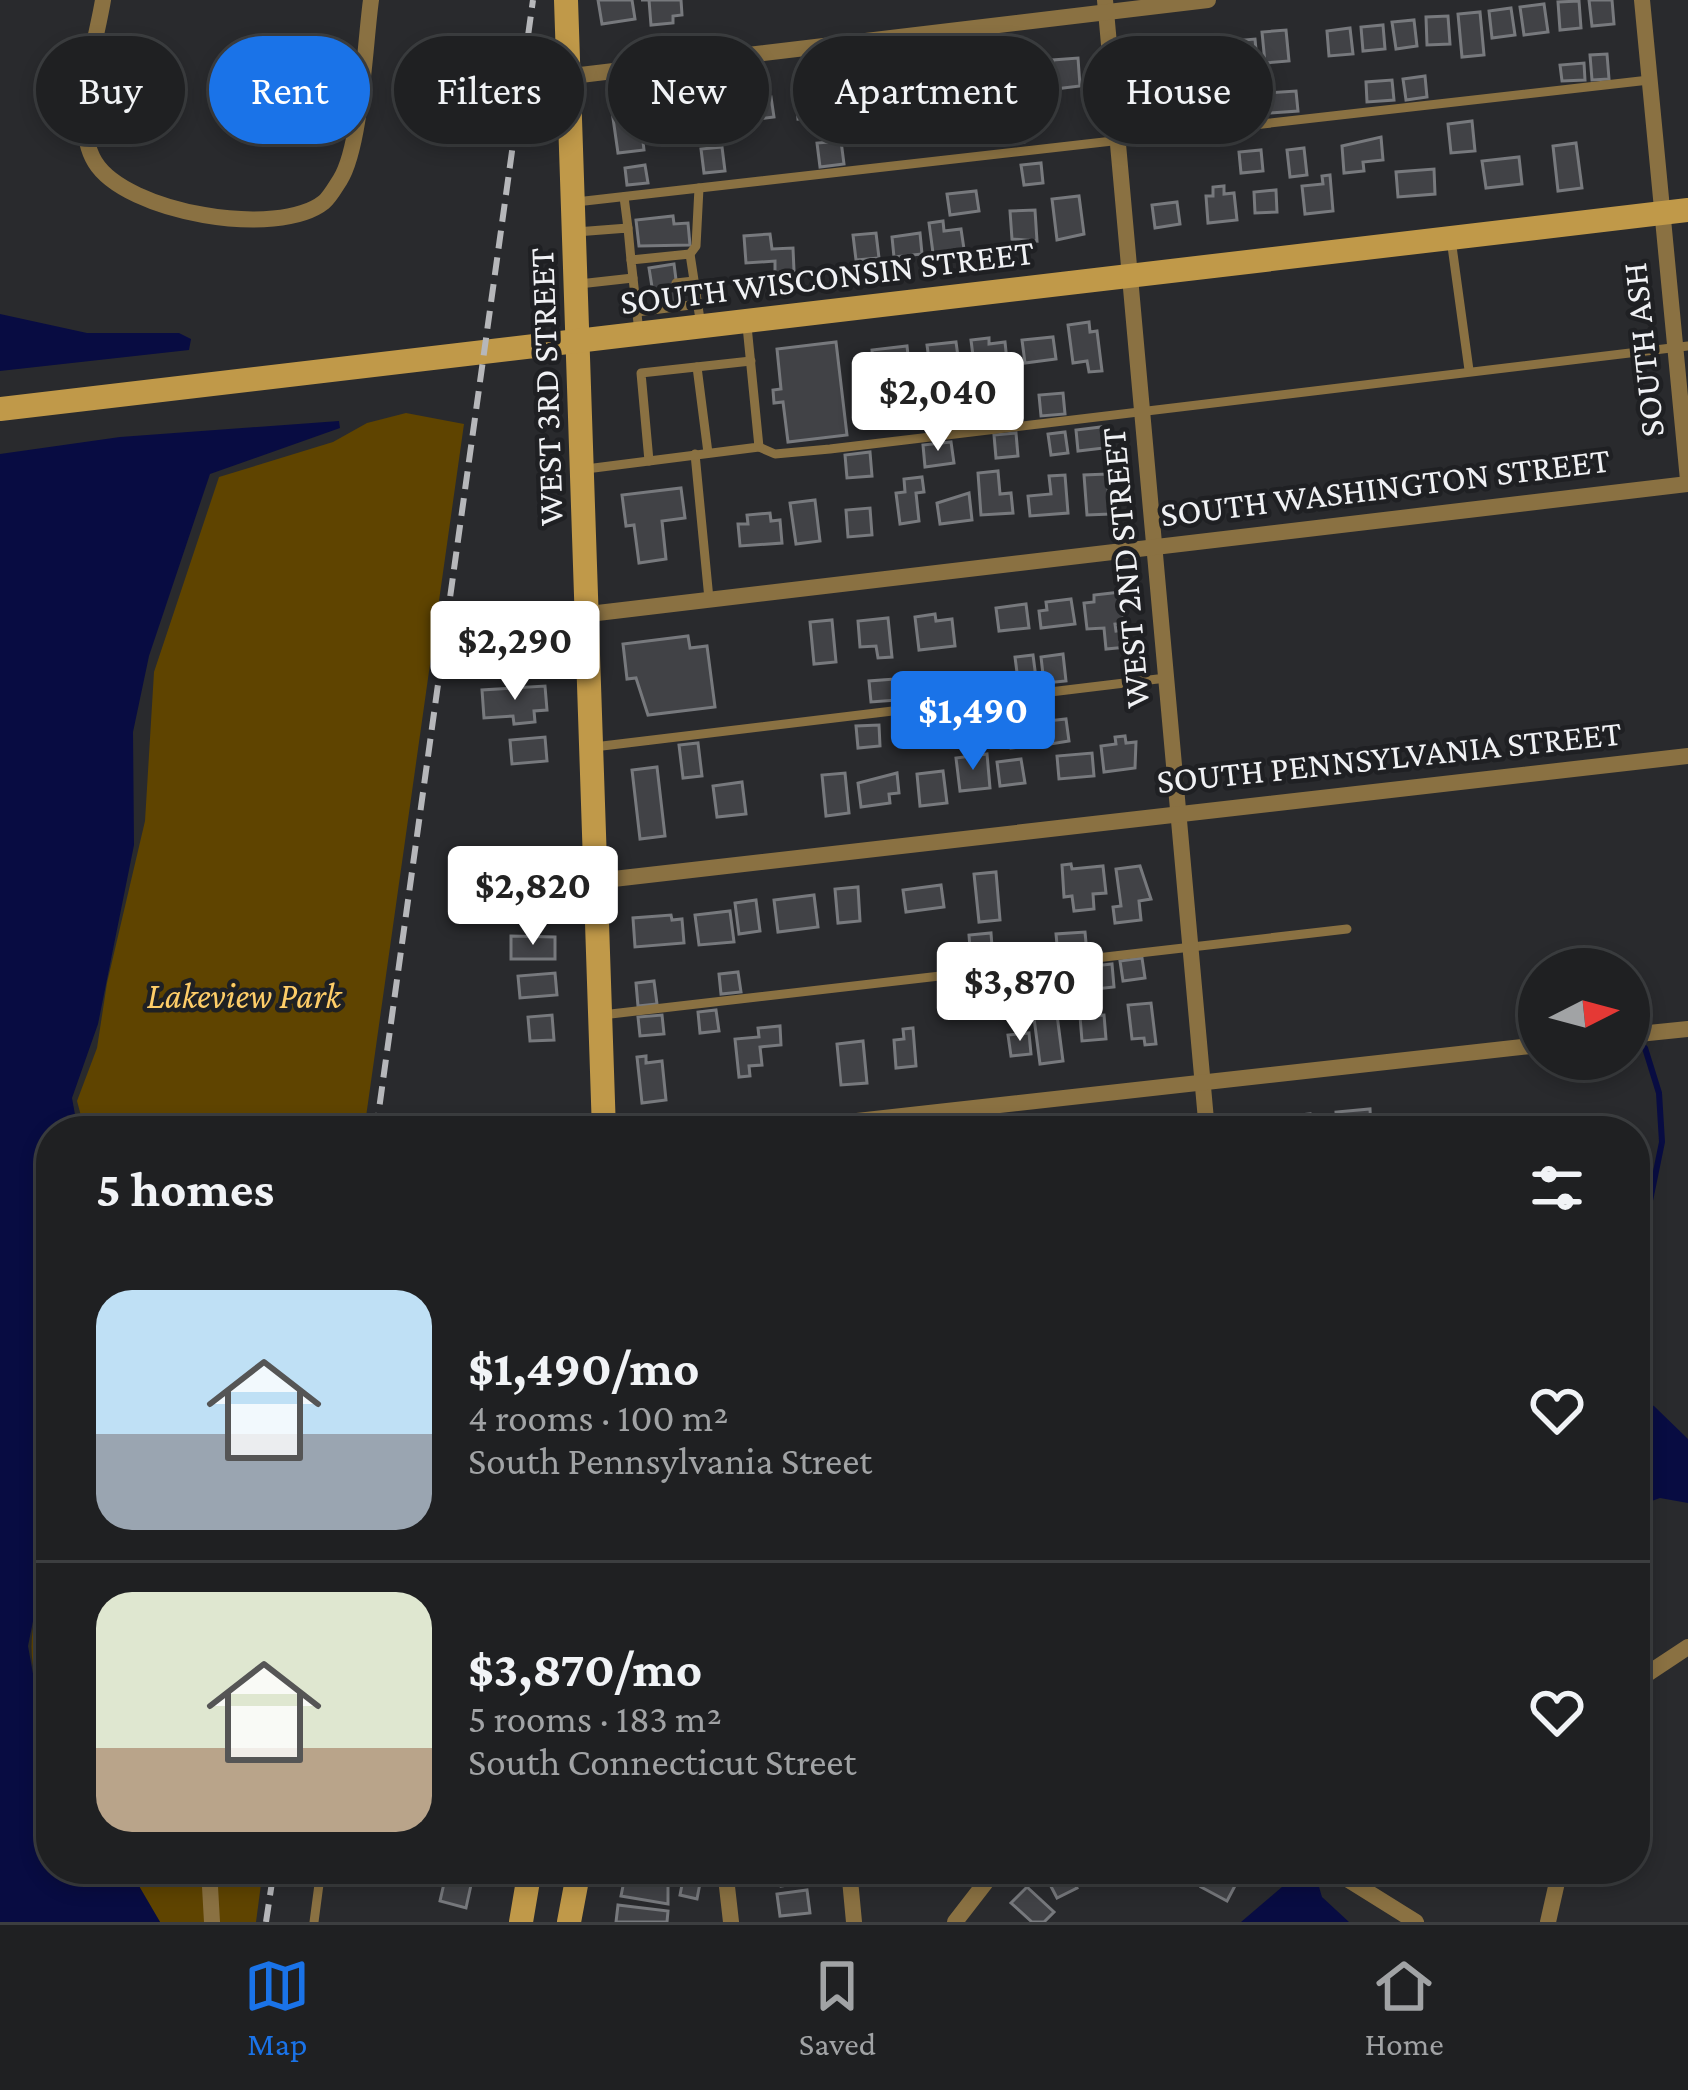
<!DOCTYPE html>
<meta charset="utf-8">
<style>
:root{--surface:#1f2022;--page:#27282a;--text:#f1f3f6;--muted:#a1a3a5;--line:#3c3e40;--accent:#1a73e8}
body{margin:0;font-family:"Crimson Pro",serif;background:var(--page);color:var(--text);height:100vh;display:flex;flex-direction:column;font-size:45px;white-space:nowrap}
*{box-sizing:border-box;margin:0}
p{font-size:39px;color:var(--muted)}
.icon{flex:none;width:66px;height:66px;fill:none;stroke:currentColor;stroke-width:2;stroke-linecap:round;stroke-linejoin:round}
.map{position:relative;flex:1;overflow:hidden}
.details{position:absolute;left:36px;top:1116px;width:1614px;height:768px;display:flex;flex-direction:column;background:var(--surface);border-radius:48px;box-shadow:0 6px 18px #0003,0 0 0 3px var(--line)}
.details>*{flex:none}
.hud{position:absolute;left:36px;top:36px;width:1617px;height:108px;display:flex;gap:24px}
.needle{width:78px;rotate:84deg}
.fabs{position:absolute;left:1518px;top:948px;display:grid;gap:24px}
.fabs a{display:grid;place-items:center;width:132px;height:132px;border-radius:50%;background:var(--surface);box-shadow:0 6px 18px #0003,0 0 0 3px var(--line);font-size:60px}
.price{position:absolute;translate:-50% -102px;padding:0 27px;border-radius:12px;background:#fff;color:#222;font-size:39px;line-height:78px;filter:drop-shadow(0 3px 6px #0008)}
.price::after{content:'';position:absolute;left:50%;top:72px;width:36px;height:27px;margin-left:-18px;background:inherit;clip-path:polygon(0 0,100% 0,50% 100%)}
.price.selected{background:var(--accent);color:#fff}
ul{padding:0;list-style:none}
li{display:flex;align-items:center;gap:36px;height:300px;padding:0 60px}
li+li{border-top:3px solid var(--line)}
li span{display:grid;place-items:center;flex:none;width:336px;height:240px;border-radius:36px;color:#555}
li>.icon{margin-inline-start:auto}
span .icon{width:144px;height:144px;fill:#fffc;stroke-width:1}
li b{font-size:51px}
h2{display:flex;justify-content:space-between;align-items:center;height:144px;padding:0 60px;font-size:51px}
.chip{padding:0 42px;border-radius:54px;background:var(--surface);box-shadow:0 6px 18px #0003,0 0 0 3px var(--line);font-size:42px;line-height:108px}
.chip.selected{background:var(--accent);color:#fff}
.dock{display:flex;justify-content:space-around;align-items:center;height:168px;border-top:3px solid var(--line);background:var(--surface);font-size:33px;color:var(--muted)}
.dock a{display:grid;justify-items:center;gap:6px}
.dock .selected{color:var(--accent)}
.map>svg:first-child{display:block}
.green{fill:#5f4400}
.water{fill:#080c42}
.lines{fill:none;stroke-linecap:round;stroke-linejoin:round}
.stream{stroke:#080c42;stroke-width:6}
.building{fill:#414246;stroke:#77797d;stroke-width:3}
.lane{stroke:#8a7142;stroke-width:9}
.street{stroke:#8a7142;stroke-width:16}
.secondary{stroke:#c09949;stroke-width:24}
.rail{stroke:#b6b7ba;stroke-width:6;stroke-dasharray:18 9;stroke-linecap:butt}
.labels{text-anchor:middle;stroke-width:9;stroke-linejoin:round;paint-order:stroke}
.street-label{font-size:36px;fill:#f0f1f4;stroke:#1f2023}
.park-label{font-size:36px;font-style:italic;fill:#fecd68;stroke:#1f2023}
</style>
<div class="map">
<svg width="1688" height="1922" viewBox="0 0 1688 1922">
<rect width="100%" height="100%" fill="#292a2d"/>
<g class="green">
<polygon points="406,413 464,424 364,1131 85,1131 77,1101 97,1048 107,983 145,821 154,672 219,477 333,442 367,423"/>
<path d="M51 1575V1718C25 1666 25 1628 51 1575Z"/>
<polygon points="129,1869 263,1869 256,1922 160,1922"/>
</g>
<g class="water">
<polygon points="0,314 87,333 179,333 191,339 189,350 0,371"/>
<polygon points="339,421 340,428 210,474 149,656 133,732 134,845 98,1024 72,1098 78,1131 51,1131 51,1575 36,1606 28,1646 35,1685 51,1718 51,1869 129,1869 160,1922 0,1922 0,454 120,437"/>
<polygon points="1635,1400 1654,1406 1688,1439 1688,1503 1660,1498 1635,1507"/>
<polygon points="1303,1869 1314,1870 1322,1897 1349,1922 1241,1922"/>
</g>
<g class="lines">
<polyline class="stream" points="1635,1274 1662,1142 1659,1093 1645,1048"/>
</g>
<g class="building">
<polygon points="598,0 632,0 635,19 602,24"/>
<polygon points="641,0 681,0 682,15 673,16 673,23 651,25 649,0"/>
<polygon points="1589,0 1612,0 1614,24 1592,26"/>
<polygon points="1579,1 1581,28 1560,30 1558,2"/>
<polygon points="1544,4 1548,32 1524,35 1520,7"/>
<polygon points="1511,8 1515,35 1492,38 1489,11"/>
<polygon points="1480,12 1484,55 1462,57 1458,14"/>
<polygon points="1448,16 1450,44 1427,45 1426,17"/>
<polygon points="1414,20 1417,46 1396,49 1392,22"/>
<polygon points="1383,25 1385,49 1363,51 1361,27"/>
<polygon points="1350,28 1353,54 1329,56 1327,31"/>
<polygon points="1286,30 1289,61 1265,63 1262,32"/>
<polygon points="1255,39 1258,71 1235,73 1232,41"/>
<polygon points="1221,42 1225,70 1203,73 1199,44"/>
<polygon points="1191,43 1193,72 1170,74 1167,45"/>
<polygon points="1157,47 1159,72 1139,73 1137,49"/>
<polygon points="1607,54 1609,79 1592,80 1590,55"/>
<polygon points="1078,58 1080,86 1055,89 1053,60"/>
<polygon points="1584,63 1585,80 1562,81 1560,65"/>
<polygon points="1046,64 1050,90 1026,93 1023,67"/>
<polygon points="971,66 973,95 941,98 940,74"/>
<polygon points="1014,67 1019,106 995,109 990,70"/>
<polygon points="1425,76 1427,97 1406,100 1403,79"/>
<polygon points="884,79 887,99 863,102 860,82"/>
<polygon points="1392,80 1394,100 1367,102 1366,82"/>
<polygon points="818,85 820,117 798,119 795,87"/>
<polygon points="839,89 841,111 821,112 819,90"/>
<polygon points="1296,91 1298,111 1269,113 1267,93"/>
<polygon points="1259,92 1262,116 1244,118 1242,94"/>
<polygon points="735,96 738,119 717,121 718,129 704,130 701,99"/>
<polygon points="771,97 774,117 751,120 749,100"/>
<polygon points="625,102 626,108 639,107 644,150 618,153 611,104"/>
<polygon points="691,102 695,134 647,140 643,112"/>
<polygon points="1472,121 1475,151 1451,153 1448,124"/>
<polygon points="1022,126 1024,142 1000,145 998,129"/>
<polygon points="1381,137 1383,160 1363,162 1364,171 1344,173 1342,146"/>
<polygon points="841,141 844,164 820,167 817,143"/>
<polygon points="1576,143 1582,188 1558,191 1553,146"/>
<polygon points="722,147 725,171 704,173 701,149"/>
<polygon points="1304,148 1307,175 1290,177 1287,150"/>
<polygon points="1261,150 1263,171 1241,173 1239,152"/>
<polygon points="1519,157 1522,184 1486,188 1482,161"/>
<polygon points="1041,163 1043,183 1024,185 1021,165"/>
<polygon points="645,165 648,183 627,185 625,168"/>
<polygon points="1434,169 1435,194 1398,197 1396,172"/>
<polygon points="1330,175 1333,211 1305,214 1302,186 1323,184 1322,176"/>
<polygon points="1224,186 1224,194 1234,193 1237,220 1208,223 1206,196 1213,196 1213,187"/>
<polygon points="1276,190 1277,212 1255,213 1254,192"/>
<polygon points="976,191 979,211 950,215 947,194"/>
<polygon points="1079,196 1084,234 1057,240 1052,199"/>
<polygon points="1177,202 1180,224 1155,228 1152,205"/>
<polygon points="1035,210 1037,241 1012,239 1010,211"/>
<polygon points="673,216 674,224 688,223 690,245 639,246 636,220"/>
<polygon points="943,221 944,231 961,229 964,249 933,253 929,223"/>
<polygon points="876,233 879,258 856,260 853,235"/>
<polygon points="920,233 922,254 894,257 892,237"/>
<polygon points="770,234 772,249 793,248 794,271 775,273 775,261 746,263 744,236"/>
<polygon points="674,264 679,303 655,306 649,268"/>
<polygon points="1089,322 1090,332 1097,331 1102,371 1089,372 1087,361 1073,363 1068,325"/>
<polygon points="1053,337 1056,359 1025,363 1022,340"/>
<polygon points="989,338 989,344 1005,342 1007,361 974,364 971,340"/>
<polygon points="836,342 847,435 788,442 783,402 774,403 773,390 781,389 777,349"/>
<polygon points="956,342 960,371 949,373 948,364 930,367 927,345"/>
<polygon points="907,346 910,373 874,377 872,350"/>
<polygon points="911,385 914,410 889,413 886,388"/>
<polygon points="1010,390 1011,410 989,412 987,392"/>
<polygon points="942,392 945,414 920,417 917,395"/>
<polygon points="1063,393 1065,414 1041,416 1039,395"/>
<polygon points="1101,427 1104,448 1078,451 1076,430"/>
<polygon points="1065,432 1068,453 1051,455 1048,434"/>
<polygon points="1016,433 1018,456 996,458 994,435"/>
<polygon points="951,442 954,463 925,467 923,445"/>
<polygon points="870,452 872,476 847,478 845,455"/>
<polygon points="998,471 1000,494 1011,493 1013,513 981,515 978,473"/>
<polygon points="1107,474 1110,514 1087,515 1084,475"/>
<polygon points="1065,475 1068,513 1030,516 1028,496 1051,494 1049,476"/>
<polygon points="922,477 924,492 916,493 919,521 900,524 896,493 905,492 904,479"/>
<polygon points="681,488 685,518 662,521 666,559 639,563 634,525 626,526 622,495"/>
<polygon points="969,493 972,520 940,524 937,503"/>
<polygon points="815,500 820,541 796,544 790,503"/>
<polygon points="870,508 872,535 848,537 846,510"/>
<polygon points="770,513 771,521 780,520 782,543 740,546 738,524 748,524 747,515"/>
<polygon points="1121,592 1124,623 1115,624 1116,631 1126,630 1128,647 1106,649 1104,628 1087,629 1084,603 1094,602 1094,595"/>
<polygon points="1071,599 1075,624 1041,628 1039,611 1047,610 1046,602"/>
<polygon points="1026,604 1029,628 999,631 996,608"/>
<polygon points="935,614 936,621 952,619 955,646 919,650 915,617"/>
<polygon points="888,618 892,657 878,658 876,646 860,647 858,621"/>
<polygon points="832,620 836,662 814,664 810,622"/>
<polygon points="688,636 690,648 707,646 715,707 648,715 636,678 627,679 623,644"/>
<polygon points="1063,654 1066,681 1044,683 1041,657"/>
<polygon points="1033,655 1036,678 1018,680 1015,657"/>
<polygon points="908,678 910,699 871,702 869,681"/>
<polygon points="545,686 547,710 534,711 535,722 514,724 513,716 484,718 482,690"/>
<polygon points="942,714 945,740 918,743 915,718"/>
<polygon points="969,714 971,737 950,739 947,716"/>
<polygon points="1066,719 1069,741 1050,744 1047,721"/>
<polygon points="879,725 880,746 858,748 856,726"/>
<polygon points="1037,728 1039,745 1011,748 1009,731"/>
<polygon points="1125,736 1126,743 1136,742 1135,768 1104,772 1101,746 1116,744 1115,737"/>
<polygon points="545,737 547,761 512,764 510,740"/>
<polygon points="698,743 702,776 683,778 679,745"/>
<polygon points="1092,753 1094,776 1059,779 1057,756"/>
<polygon points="987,754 990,788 960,791 956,758"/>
<polygon points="1021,759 1025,783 1000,786 997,762"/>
<polygon points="657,767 665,836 640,839 632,770"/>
<polygon points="943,771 947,803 920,806 917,774"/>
<polygon points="845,773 849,813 826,816 822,775"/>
<polygon points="897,773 899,793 889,794 890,803 861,807 858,783"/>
<polygon points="742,782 746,814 717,817 713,786"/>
<polygon points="547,853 549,880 521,882 519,855"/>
<polygon points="1071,864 1072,869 1103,866 1106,893 1093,894 1094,909 1074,911 1072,896 1064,897 1062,865"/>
<polygon points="1140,866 1151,899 1139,901 1141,920 1115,923 1113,907 1121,906 1116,869"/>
<polygon points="996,872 1000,920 979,922 974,874"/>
<polygon points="941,885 944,907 906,912 903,890"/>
<polygon points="858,887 860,921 838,923 835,889"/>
<polygon points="546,891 548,915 515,917 513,893"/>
<polygon points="814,895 818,927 778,932 774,900"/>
<polygon points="756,900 760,931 739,934 735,903"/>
<polygon points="730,911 734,942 699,945 695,915"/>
<polygon points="671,915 672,920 682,919 684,943 635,947 633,918"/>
<polygon points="1085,932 1087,953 1058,955 1056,934"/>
<polygon points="991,933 993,959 971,961 969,935"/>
<polygon points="511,936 555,937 555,959 511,959"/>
<polygon points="1142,958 1145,978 1123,981 1120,961"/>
<polygon points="1112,964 1114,987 1095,989 1093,966"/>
<polygon points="738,972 741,992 721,994 719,974"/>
<polygon points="555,973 557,995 520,998 518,976"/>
<polygon points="654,981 657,1004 638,1006 636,983"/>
<polygon points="1151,1003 1156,1044 1145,1045 1144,1038 1132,1039 1128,1005"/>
<polygon points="716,1010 719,1031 700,1033 698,1012"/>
<polygon points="552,1015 554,1040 530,1041 528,1017"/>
<polygon points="662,1015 664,1034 640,1036 638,1017"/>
<polygon points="1057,1015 1063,1061 1040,1064 1034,1018"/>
<polygon points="1104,1015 1106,1039 1082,1041 1080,1016"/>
<polygon points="780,1026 781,1045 760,1047 762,1065 749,1066 750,1076 739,1077 735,1039 759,1037 758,1028"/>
<polygon points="913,1028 916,1066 896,1068 894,1040 904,1039 903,1029"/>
<polygon points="1029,1033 1031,1054 1011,1056 1008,1035"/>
<polygon points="863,1041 867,1083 841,1085 837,1044"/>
<polygon points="646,1056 646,1063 662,1061 666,1100 642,1103 637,1057"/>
<polygon points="1370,1109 1371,1129 1337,1131 1336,1112"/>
<polygon points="1310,1114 1311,1131 1281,1131 1280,1117"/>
<polygon points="778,1869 807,1869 808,1882 781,1886"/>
<polygon points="1051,1869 1068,1869 1077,1888 1057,1898 1044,1873"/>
<polygon points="1201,1869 1236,1869 1231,1878 1237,1882 1227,1901 1201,1887 1209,1873"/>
<polygon points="626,1871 668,1879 668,1904 621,1896"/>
<polygon points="684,1874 701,1878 697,1899 680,1895"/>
<polygon points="445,1879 471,1885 466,1908 440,1901"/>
<polygon points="1027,1887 1054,1912 1044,1922 1032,1922 1011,1903"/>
<polygon points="807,1890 810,1913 780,1916 777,1894"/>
<polygon points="618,1905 668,1911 667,1922 616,1922"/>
</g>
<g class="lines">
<g class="lane">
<polyline points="624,197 628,228"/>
<polyline points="576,202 1649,80"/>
<polyline points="576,232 628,228 631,260"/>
<polyline points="1451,239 1469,370"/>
<polyline points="690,254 696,246 699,188"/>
<polyline points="676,283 694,281"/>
<polyline points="579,284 633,278"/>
<polyline points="637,312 698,304"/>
<polyline points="639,332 631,260 690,254 701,326"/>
<polyline points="697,367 708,453"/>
<polyline points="759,447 775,454 830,449 1688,346"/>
<polyline points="695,454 709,599"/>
<polyline points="649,461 641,373 751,361"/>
<polyline points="586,469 759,447 747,326"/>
<polyline points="594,747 1166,678"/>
<polyline points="602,1015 1347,929"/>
<polyline points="314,1922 321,1869"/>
</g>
<g class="street">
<path d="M103 0C96 44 70 121 95 162 126 213 278 239 324 202 330 197 336 186 340 180 361 147 365 43 371 0"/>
<polyline points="1105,0 1207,1131"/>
<polyline points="1642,0 1688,480"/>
<polyline points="572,76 1208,0"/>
<polyline points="589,614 1688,484"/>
<polyline points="596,881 1688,756"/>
<polyline points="1629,1035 1688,1029"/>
<polyline points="767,1131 1539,1045"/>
<polyline points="1635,1682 1688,1647"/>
<polyline points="209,1869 212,1922"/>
<polyline points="725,1869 731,1922"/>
<polyline points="849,1869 854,1922"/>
<polyline points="1331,1869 1416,1922"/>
<polyline points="955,1922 996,1869"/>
<polyline points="1548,1922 1560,1869"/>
</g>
<g class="secondary">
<polyline points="566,0 604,1131"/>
<polyline points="0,409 1688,210"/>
<polyline points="521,1922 530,1869"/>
<polyline points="569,1922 579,1869"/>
</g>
<g class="rail">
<polyline points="376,1131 533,0"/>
<polyline points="266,1922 274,1869"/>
</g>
</g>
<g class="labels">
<g class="street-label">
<text transform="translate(827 276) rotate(-7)" y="13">SOUTH WISCONSIN STREET</text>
<text transform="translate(1642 350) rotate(-96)" y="13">SOUTH ASH</text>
<text transform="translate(545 387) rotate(-92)" y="13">WEST 3RD STREET</text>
<text transform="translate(1385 486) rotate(-7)" y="13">SOUTH WASHINGTON STREET</text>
<text transform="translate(1124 568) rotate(-95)" y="13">WEST 2ND STREET</text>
<text transform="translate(1389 756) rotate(-6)" y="13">SOUTH PENNSYLVANIA STREET</text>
</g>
<g class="park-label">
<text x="244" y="1008">Lakeview Park</text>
</g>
</g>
</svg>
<div class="fabs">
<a><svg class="needle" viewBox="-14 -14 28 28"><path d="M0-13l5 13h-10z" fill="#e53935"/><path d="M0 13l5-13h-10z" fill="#a1a3a5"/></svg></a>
</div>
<b class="price" style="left:938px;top:454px">$2,040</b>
<b class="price" style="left:515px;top:703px">$2,290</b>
<b class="price selected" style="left:973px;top:773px">$1,490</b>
<b class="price" style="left:533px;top:948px">$2,820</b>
<b class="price" style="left:1020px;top:1044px">$3,870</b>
<div class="hud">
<a class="chip">Buy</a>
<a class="chip selected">Rent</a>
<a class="chip">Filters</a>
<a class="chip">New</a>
<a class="chip">Apartment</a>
<a class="chip">House</a>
</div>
<section class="details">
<h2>5 homes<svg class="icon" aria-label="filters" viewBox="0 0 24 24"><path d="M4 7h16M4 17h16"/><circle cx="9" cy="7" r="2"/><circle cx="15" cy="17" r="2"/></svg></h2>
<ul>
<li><span style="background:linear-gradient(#bfe0f5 60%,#9aa5b1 0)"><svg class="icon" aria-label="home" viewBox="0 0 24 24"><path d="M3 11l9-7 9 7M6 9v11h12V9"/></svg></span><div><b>$1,490/mo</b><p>4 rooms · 100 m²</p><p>South Pennsylvania Street</p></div><svg class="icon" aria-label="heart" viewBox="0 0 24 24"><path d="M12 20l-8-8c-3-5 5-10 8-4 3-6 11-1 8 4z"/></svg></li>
<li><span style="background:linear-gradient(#dfe7d0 65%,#b9a48a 0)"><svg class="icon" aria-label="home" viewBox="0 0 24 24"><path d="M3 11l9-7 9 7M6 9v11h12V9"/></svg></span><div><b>$3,870/mo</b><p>5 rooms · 183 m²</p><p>South Connecticut Street</p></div><svg class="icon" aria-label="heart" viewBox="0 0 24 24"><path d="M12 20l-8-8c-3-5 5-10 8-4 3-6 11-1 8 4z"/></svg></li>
</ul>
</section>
</div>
<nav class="dock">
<a class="selected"><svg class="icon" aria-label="map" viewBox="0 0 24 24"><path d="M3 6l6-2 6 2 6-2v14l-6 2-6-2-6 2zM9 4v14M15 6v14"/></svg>Map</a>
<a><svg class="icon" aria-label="saved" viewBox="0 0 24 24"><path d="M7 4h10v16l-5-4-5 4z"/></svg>Saved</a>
<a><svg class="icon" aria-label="home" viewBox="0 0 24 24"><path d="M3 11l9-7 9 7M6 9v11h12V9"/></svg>Home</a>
</nav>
